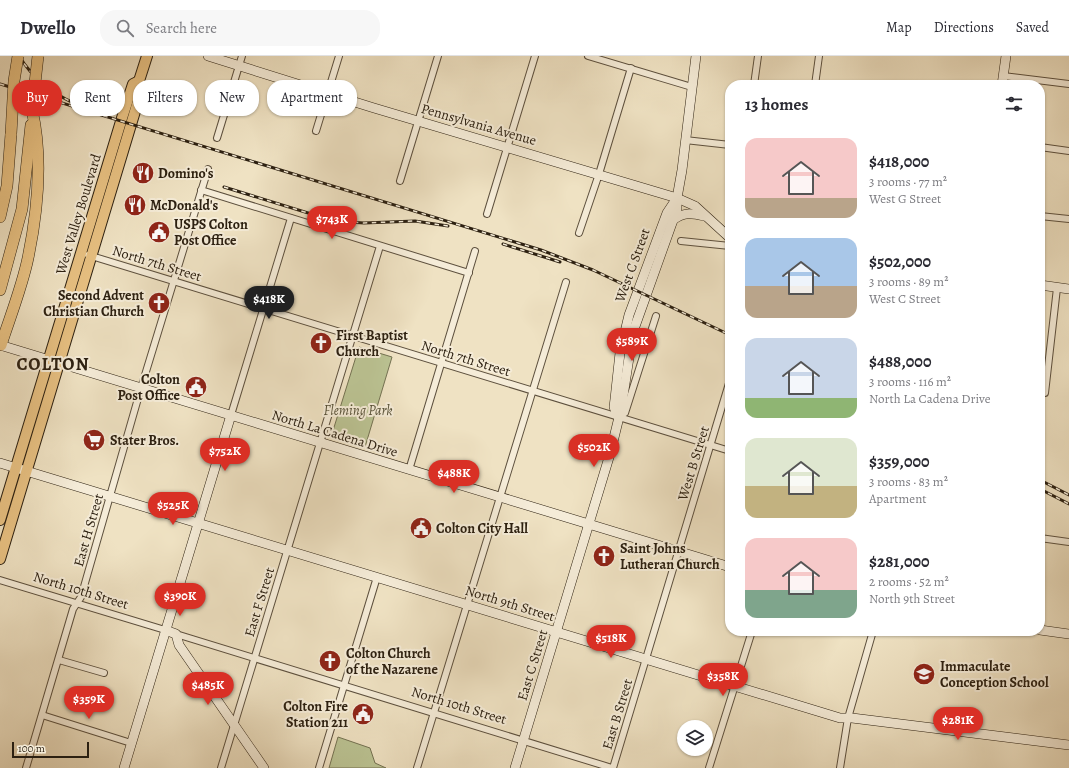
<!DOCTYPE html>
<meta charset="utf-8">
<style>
:root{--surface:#fff;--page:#f7f7f7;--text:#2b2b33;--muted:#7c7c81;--line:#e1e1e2;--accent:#d93025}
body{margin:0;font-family:Alegreya,serif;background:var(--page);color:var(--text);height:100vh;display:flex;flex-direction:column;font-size:15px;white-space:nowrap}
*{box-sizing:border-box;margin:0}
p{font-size:13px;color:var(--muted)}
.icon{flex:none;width:22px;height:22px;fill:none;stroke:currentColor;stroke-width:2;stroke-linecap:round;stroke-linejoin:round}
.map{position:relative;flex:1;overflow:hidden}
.drawer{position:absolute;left:725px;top:24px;width:320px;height:556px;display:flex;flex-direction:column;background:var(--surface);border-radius:16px;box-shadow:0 1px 3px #0004}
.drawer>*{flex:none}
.guide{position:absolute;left:12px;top:24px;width:380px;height:36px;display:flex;gap:8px}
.buttons{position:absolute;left:677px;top:664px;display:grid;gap:8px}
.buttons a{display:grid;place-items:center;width:36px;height:36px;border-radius:50%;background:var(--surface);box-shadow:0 1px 3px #0004;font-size:20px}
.scale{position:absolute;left:12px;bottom:10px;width:77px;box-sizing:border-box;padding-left:4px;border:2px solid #2c2011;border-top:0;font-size:11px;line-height:14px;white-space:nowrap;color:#2c2011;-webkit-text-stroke:3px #f5ecd8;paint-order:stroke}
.price{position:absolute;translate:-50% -34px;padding:0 9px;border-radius:14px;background:var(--accent);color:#fff;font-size:13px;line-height:26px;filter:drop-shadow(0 1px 2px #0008)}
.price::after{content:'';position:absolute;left:50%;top:24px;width:12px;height:9px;margin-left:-6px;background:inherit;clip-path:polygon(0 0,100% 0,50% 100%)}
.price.current{background:#222;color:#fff}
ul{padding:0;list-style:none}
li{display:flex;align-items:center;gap:12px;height:100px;padding:0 20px}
li span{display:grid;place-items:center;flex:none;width:112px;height:80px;border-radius:12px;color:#555}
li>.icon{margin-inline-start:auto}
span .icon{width:48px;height:48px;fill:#fffc;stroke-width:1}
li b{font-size:17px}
h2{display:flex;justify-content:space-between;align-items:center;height:48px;padding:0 20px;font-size:17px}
.pill{padding:0 14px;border-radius:16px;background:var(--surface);box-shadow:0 1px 3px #0004;font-size:14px;line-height:36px}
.pill.current{background:var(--accent);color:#fff}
header{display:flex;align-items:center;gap:24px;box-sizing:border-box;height:56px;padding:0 20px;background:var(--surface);border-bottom:1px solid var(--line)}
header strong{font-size:19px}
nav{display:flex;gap:22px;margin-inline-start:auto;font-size:14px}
.search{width:280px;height:36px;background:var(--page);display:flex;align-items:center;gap:10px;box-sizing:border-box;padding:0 14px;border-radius:16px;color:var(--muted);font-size:15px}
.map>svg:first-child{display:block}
.green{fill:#bbc393;stroke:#747252}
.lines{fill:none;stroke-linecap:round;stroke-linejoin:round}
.street-casing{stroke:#5d503e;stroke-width:8}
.secondary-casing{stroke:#2c2011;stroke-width:10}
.primary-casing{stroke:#2c2011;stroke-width:12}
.highway-casing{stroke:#2c2011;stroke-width:12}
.street{stroke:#f5ecd8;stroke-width:6}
.secondary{stroke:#f5ecd8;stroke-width:9}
.primary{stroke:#e8c182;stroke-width:10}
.highway{stroke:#e8c182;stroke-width:11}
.rail-casing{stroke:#2c2011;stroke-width:3}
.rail{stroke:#f5ecd8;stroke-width:1.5;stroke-dasharray:4.5;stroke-linecap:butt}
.highway-bridge-casing{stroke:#2c2011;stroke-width:12;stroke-linecap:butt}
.highway-bridge{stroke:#e8c182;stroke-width:11}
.labels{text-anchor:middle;stroke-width:4;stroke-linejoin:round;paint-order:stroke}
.street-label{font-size:14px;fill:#2c2011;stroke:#f5ecd8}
.poi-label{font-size:14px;font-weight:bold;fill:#2c2011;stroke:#f5ecd8;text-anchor:start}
.park-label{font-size:14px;font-style:italic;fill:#575138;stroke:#f5ecd8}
.district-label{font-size:18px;font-weight:bold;letter-spacing:1px;fill:#2c2011;stroke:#f5ecd8}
</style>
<header>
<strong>Dwello</strong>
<div class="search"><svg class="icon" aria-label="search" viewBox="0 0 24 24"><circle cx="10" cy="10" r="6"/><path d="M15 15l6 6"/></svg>Search here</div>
<nav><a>Map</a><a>Directions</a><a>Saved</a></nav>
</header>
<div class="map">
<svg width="1069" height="712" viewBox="0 0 1069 712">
<rect width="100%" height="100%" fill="#efe2c3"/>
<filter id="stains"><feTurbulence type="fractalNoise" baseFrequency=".005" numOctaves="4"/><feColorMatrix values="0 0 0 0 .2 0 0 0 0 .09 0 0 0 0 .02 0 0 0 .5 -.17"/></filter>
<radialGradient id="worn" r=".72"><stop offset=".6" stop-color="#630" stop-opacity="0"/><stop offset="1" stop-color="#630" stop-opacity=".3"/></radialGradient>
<g class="green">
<polygon points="359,291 392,301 365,391 331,381"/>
<polygon points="338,681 370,692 375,707 386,712 329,712"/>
</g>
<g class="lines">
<g class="street-casing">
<g id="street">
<polyline points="588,0 692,31"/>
<polyline points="1003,20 1069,28"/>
<polyline points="754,29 758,0"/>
<polyline points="815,29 819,0"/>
<polyline points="316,75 339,0"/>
<polyline points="217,82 242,0"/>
<polyline points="685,84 730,89"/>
<polyline points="1040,91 1069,95"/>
<polyline points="400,125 438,0"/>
<polyline points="201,134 469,217"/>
<polyline points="487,158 535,0"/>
<polyline points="1040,160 1069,163"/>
<polyline points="579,177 599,118 631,12"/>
<polyline points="681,185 730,190"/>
<polyline points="88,199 730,395"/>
<polyline points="1045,337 1057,232"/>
<polyline points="231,359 291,162"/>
<polyline points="618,361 625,357 656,260"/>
<polyline points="409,414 475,195"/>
<polyline points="1040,482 1069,486"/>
<polyline points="0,524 165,574"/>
<polyline points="176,578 612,712"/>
<polyline points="59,604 104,617"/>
<polyline points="42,659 131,687"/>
<polyline points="26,712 73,553 81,541 141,332 208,113"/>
<polyline points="221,712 380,190"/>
<polyline points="319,712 377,521"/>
<polyline points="417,712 566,226"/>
<polyline points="613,712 730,324"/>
<polyline points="709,712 752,575"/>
<polyline points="840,712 848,662 873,575"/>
</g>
</g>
<g class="secondary-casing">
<g id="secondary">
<polyline points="208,0 374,52 677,142 695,150 730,182"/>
<polyline points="1002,29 1006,0"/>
<path d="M673 164C684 156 691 157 704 160"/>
<polyline points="1040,229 1069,233"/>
<polyline points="0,289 730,511"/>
<polyline points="618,361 614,351 615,343 620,297 629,259 667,157 677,142"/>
<polyline points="0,407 840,662 852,662 1069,689"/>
<polyline points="165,574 176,578 179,589 264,712"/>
<polyline points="1040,574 1069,578"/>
<polyline points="124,712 231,359"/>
<polyline points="515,712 610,398 621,353 633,276 677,153 677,142 682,114 696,0"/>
</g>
</g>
<g class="primary-casing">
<g id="primary">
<polyline points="0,464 122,62 133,28 139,25"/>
<polyline points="0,503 142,32 139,25 147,0"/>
</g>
</g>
<g class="highway-casing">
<g id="highway">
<polyline points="0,161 7,130 11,78"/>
<polyline points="0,234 22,153 31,69"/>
<path d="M1 289C10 261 22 231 28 202 38 154 43 102 32 54"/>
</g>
</g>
<use href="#street" class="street"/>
<use href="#secondary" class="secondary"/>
<use href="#primary" class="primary"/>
<use href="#highway" class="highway"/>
<g class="rail-casing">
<g id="rail">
<path d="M19 0C32 21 51 37 74 47"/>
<polyline points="0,28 541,194 593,214 730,279"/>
<polyline points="224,131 334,165 364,167 415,165 448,170"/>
<polyline points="503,188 560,206"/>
<polyline points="1040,424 1069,439"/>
<polyline points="1040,433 1069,448"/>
</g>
</g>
<use href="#rail" class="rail"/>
<g class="highway-bridge-casing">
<g id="highway-bridge">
<polyline points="32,54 38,0"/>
<polyline points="11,78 14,25 18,0"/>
</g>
</g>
<use href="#highway-bridge" class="highway-bridge"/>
</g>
<defs>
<g id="restaurant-disc" transform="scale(1.15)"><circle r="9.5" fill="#8f2418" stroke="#f5ecd8"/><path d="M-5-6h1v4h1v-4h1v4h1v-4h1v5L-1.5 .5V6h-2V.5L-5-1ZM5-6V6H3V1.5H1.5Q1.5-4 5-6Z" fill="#fff"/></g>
<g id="civic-disc" transform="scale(1.15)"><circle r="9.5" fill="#8f2418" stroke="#f5ecd8"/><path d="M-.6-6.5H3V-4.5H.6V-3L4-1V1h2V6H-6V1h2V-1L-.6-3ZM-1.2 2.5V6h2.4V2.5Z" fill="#fff"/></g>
<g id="church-disc" transform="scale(1.15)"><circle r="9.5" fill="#8f2418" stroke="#f5ecd8"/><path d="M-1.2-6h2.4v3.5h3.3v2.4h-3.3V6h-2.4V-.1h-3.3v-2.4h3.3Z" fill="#fff"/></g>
<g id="supermarket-disc" transform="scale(1.15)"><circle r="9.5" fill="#8f2418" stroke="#f5ecd8"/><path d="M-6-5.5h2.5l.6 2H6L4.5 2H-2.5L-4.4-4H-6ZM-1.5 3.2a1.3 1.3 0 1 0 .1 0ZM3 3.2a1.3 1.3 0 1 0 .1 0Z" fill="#fff"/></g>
<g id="school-disc" transform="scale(1.15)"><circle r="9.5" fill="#8f2418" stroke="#f5ecd8"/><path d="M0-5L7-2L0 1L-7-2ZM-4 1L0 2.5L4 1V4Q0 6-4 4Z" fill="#fff"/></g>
</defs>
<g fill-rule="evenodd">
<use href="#restaurant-disc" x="143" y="117"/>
<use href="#restaurant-disc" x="135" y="149"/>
<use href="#civic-disc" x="159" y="176"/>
<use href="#church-disc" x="159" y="247"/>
<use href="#church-disc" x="321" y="287"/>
<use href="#civic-disc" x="196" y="331"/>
<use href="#supermarket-disc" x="94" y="384"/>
<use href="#civic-disc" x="421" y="472"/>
<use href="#church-disc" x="604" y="500"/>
<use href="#church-disc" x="330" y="605"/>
<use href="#school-disc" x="924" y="618"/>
<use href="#civic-disc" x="363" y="658"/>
</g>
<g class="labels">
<g class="street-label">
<text transform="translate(479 68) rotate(16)" y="5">Pennsylvania Avenue</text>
<text transform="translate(78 158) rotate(-73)" y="5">West Valley Boulevard</text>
<text transform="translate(157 207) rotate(17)" y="5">North 7th Street</text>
<text transform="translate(632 209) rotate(-70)" y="5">West C Street</text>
<text transform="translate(466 302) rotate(17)" y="5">North 7th Street</text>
<text transform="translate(335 377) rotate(17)" y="5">North La Cadena Drive</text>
<text transform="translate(693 407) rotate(-73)" y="5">West B Street</text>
<text transform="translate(88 474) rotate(-74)" y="5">East H Street</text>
<text transform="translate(81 534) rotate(17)" y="5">North 10th Street</text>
<text transform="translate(259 546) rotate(-73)" y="5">East F Street</text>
<text transform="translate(510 547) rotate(17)" y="5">North 9th Street</text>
<text transform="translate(532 609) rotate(-73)" y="5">East C Street</text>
<text transform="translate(459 649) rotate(17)" y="5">North 10th Street</text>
<text transform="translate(617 658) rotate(-73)" y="5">East B Street</text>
</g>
<g class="poi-label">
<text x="158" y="122">Domino's</text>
<text x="150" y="154">McDonald's</text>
<text x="174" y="173">USPS Colton<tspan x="174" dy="16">Post Office</tspan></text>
<text x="144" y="244" text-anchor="end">Second Advent<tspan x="144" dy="16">Christian Church</tspan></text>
<text x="336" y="284">First Baptist<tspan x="336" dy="16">Church</tspan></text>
<text x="180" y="328" text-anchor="end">Colton<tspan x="180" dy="16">Post Office</tspan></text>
<text x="110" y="389">Stater Bros.</text>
<text x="436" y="477">Colton City Hall</text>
<text x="620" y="497">Saint Johns<tspan x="620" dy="16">Lutheran Church</tspan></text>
<text x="346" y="602">Colton Church<tspan x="346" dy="16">of the Nazarene</tspan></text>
<text x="940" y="615">Immaculate<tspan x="940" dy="16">Conception School</tspan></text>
<text x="348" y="655" text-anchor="end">Colton Fire<tspan x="348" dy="16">Station 211</tspan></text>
</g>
<g class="park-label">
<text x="358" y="359">Fleming Park</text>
</g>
<g class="district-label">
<text x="53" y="314">COLTON</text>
</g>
</g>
<rect width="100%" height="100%" filter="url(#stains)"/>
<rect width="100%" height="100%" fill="url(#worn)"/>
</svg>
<div class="buttons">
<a><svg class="icon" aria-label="layers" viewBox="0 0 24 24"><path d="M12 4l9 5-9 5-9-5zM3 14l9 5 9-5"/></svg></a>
</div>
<div class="scale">100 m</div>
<b class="price" style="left:332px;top:184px">$743K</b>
<b class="price current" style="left:269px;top:264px">$418K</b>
<b class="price" style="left:632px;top:306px">$589K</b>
<b class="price" style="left:594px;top:412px">$502K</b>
<b class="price" style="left:225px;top:416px">$752K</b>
<b class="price" style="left:454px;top:438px">$488K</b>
<b class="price" style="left:173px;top:470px">$525K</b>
<b class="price" style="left:180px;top:561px">$390K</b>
<b class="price" style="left:611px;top:603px">$518K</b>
<b class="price" style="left:723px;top:641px">$358K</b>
<b class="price" style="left:208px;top:650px">$485K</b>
<b class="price" style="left:89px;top:664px">$359K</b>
<b class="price" style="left:958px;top:685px">$281K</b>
<div class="guide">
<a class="pill current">Buy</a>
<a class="pill">Rent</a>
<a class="pill">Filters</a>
<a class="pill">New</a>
<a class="pill">Apartment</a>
</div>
<section class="drawer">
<h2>13 homes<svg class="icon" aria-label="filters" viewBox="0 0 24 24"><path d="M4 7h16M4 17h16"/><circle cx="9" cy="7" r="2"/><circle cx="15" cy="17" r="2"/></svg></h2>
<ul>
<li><span style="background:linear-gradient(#f6c9c9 75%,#b9a48a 0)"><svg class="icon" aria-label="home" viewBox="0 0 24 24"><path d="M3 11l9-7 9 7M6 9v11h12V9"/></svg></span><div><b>$418,000</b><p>3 rooms · 77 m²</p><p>West G Street</p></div></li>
<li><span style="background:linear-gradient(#a9c7e8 60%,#b9a48a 0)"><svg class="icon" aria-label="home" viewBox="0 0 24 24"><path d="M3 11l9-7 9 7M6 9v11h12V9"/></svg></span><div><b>$502,000</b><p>3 rooms · 89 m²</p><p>West C Street</p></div></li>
<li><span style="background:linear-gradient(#c9d6e8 75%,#8fb573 0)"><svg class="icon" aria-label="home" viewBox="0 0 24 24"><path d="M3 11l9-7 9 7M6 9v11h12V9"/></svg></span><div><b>$488,000</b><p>3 rooms · 116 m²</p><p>North La Cadena Drive</p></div></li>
<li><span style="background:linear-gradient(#dfe7d0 60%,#c2b280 0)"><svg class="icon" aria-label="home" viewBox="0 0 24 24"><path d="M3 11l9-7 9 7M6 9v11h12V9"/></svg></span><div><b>$359,000</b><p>3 rooms · 83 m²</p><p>Apartment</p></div></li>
<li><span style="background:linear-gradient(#f6c9c9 65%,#7fa58c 0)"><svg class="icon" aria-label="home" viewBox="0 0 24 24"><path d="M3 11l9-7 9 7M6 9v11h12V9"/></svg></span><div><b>$281,000</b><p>2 rooms · 52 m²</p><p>North 9th Street</p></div></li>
</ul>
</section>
</div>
